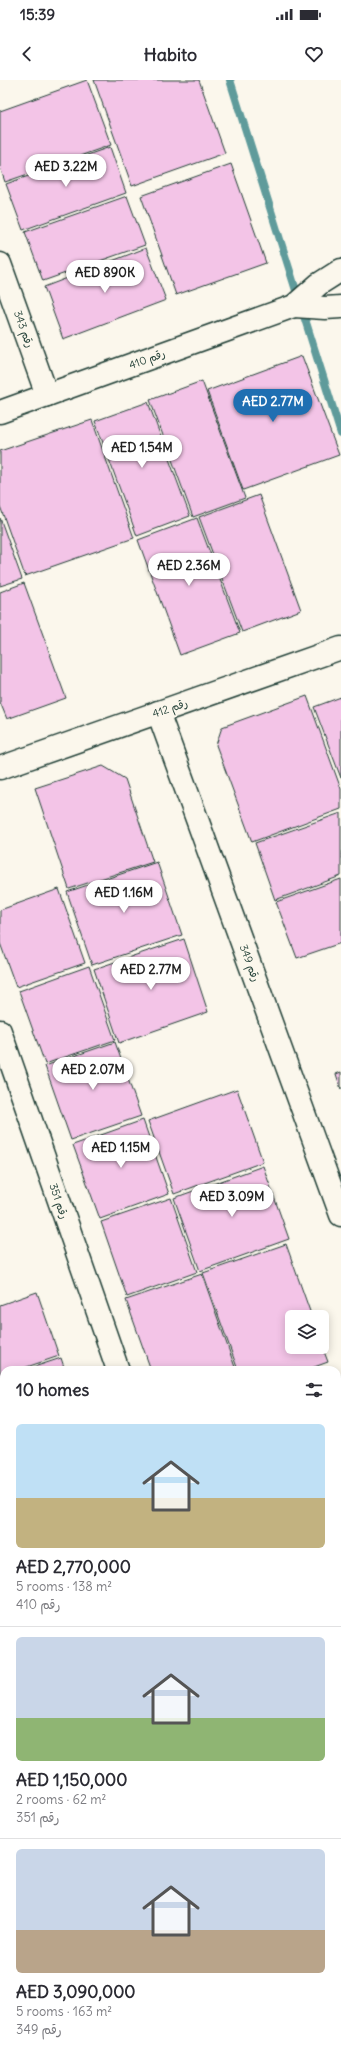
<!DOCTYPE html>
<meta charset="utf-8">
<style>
:root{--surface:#fff;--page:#f7f7f7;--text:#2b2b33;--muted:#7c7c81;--line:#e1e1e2;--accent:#1f6fb2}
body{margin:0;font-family:Delius,"Playpen Sans Arabic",sans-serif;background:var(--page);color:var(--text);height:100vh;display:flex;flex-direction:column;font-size:15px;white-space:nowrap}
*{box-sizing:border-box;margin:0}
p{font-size:13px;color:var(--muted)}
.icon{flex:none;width:22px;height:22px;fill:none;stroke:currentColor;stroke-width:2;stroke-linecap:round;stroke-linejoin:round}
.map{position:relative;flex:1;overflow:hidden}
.details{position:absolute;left:0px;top:1286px;width:341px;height:692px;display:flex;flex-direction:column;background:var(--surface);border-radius:12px 12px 0 0;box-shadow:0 2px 10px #0003}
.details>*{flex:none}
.tools{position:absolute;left:285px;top:1230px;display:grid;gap:8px}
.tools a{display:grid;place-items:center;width:44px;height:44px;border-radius:6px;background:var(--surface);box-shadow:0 2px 10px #0003;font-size:20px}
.price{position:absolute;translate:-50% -34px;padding:0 9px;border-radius:14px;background:#fff;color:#222;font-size:13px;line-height:26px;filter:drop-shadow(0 1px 2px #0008)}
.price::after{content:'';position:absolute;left:50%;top:24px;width:12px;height:9px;margin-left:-6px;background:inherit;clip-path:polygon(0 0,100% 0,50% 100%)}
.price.selected{background:var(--accent);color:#fff}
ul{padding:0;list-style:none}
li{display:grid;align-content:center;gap:8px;height:212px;padding:0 16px}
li+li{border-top:1px solid var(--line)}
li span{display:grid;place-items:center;height:124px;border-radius:6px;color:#555}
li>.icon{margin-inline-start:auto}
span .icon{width:72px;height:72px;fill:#fffc;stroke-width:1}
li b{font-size:17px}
h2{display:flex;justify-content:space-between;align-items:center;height:48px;padding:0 16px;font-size:17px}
.status{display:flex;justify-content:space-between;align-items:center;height:28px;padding:0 20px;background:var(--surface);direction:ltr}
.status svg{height:11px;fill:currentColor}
header{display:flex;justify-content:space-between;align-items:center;height:52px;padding:0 16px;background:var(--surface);font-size:18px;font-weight:700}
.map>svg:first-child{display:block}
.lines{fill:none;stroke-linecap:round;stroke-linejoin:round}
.stream{stroke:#5f9b9b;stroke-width:8}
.building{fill:#f3c4e7;stroke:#1f3d34}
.minor-casing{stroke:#1f3d34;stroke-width:25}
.minor{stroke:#fbf7ec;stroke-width:22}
.labels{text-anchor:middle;stroke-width:3.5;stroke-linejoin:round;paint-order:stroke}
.street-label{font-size:11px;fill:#1f3d34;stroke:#fbf7ec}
</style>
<div class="status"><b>15:39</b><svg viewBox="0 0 49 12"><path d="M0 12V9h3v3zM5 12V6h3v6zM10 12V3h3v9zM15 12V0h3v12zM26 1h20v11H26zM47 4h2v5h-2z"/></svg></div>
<header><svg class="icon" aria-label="back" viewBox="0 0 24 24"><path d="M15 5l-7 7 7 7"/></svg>Habito<svg class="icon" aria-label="heart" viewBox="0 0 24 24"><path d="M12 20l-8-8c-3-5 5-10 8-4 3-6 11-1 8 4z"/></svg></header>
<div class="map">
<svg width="341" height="1978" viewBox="0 0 341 1978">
<rect width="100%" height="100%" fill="#fbf7ec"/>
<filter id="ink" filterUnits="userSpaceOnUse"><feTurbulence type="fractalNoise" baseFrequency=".025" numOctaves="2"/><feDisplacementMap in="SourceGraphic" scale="8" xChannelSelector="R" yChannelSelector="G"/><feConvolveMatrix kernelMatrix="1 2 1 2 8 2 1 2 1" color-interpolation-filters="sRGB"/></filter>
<g filter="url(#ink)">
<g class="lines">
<polyline class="stream" points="230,0 341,354"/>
</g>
<g class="building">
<polygon points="87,0 111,65 5,102 0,87 0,31"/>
<polygon points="94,0 199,0 225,73 132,106"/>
<polygon points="110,67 126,113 23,150 6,104"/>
<polygon points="231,84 266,183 176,215 141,116"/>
<polygon points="127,116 145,165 43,201 25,152"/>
<polygon points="146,168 166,220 63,259 44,207"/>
<polygon points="302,276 339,375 243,410 207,311"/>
<polygon points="202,301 245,418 193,437 150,320"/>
<polygon points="148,322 190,436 137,456 95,341"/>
<polygon points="92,340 134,458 25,496 0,426 0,371"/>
<polygon points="259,415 301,530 242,552 199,437"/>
<polygon points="0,438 22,499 0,506"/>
<polygon points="197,438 240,553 180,575 138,460"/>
<polygon points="24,503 66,618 7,639 0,622 0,512"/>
<polygon points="307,616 341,709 341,729 252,762 216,665 222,647"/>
<polygon points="341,617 341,698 314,627"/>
<polygon points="103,686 125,699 153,782 69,809 35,708"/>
<polygon points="341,733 341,796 275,820 255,763"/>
<polygon points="157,782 182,855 92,885 67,812"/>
<polygon points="341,799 341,863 297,878 276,822"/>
<polygon points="59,809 85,883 16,907 0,863 0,830"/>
<polygon points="184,859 208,932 119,963 94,889"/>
<polygon points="89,886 115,960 45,984 19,911"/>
<polygon points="115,962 141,1036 71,1060 45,986"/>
<polygon points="341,992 341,1009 336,994"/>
<polygon points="237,1009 263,1082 174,1114 148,1041"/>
<polygon points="143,1040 169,1114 100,1139 73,1065"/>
<polygon points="263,1086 289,1159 200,1191 174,1118"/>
<polygon points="171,1118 197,1192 127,1217 101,1142"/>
<polygon points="286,1164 312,1237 292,1237 292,1267 322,1266 328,1282 306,1290 238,1290 203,1193"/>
<polygon points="202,1194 236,1290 151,1290 126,1220"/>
<polygon points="37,1212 59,1276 18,1290 4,1290 4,1295 0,1296 0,1225"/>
<polygon points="61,1278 65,1290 25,1290"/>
<polygon points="4,1297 4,1351 0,1352 0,1298"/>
<polygon points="341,1340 341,1447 337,1436 337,1342"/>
<polygon points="4,1353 4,1431 0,1433 0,1355"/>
<polygon points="4,1437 4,1471 0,1460 0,1438"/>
<polygon points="337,1447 341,1458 341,1476 337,1477"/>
<polygon points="4,1485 4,1544 0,1545 0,1486"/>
<polygon points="337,1501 341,1512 341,1578 337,1579"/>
<polygon points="4,1548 4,1613 0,1615 0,1549"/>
<polygon points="4,1621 4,1701 0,1702 0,1622"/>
<polygon points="341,1779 341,1888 337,1889 337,1780"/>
<polygon points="4,1898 4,1974 44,1974 45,1978 0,1978 0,1899"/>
<polygon points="341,1899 341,1978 336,1978 334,1974 337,1974 337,1901"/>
<polygon points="53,1974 97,1974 86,1978 54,1978"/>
<polygon points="133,1974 214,1974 215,1978 126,1978"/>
<polygon points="216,1974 270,1974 271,1978 217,1978"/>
</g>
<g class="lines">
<g class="minor-casing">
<g id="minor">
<polyline points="0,184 47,315"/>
<polyline points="294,226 325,228 341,227"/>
<polyline points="0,332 294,226 319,204 341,190"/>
<polyline points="158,632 341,1135"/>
<polyline points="0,688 341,568"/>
<polyline points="0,951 118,1290"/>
<polyline points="337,1310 341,1308"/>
<polyline points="337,1654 341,1653"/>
<polyline points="337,1717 341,1716"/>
<polyline points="0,1777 4,1775"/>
<polyline points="0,1839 4,1838"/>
</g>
</g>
<use href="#minor" class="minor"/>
</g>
</g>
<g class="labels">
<g class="street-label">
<text transform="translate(24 249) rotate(70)" y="4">رقم 343</text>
<text transform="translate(147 279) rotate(-20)" y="4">رقم 410</text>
<text transform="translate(170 628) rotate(-19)" y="4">رقم 412</text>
<text transform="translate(250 883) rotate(70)" y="4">رقم 349</text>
<text transform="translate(59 1121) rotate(71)" y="4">رقم 351</text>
</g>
</g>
</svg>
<div class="tools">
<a><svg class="icon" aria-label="layers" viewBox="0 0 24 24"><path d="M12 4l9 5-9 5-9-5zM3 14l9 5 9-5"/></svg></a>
</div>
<b class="price" style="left:66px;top:108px">AED 3.22M</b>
<b class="price" style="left:105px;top:214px">AED 890K</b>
<b class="price selected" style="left:273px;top:343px">AED 2.77M</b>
<b class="price" style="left:142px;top:389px">AED 1.54M</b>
<b class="price" style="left:189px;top:507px">AED 2.36M</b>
<b class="price" style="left:124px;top:834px">AED 1.16M</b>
<b class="price" style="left:151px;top:911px">AED 2.77M</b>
<b class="price" style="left:93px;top:1011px">AED 2.07M</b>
<b class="price" style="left:121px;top:1089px">AED 1.15M</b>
<b class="price" style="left:232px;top:1138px">AED 3.09M</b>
<section class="details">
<h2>10 homes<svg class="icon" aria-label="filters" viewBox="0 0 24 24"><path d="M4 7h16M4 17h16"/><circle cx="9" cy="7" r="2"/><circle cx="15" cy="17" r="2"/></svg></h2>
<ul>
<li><span style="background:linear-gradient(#bfe0f5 60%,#c2b280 0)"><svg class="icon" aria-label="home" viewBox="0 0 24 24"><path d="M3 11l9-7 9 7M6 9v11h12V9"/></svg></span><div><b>AED 2,770,000</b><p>5 rooms · 138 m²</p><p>رقم 410</p></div></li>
<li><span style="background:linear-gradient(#c9d6e8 65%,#8fb573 0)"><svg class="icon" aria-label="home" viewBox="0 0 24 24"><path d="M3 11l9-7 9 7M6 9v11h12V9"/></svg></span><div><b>AED 1,150,000</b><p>2 rooms · 62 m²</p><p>رقم 351</p></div></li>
<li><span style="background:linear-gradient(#c9d6e8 65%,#b9a48a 0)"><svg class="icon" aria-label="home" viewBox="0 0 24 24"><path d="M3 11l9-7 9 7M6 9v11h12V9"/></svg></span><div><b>AED 3,090,000</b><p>5 rooms · 163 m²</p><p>رقم 349</p></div></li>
</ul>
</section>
</div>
